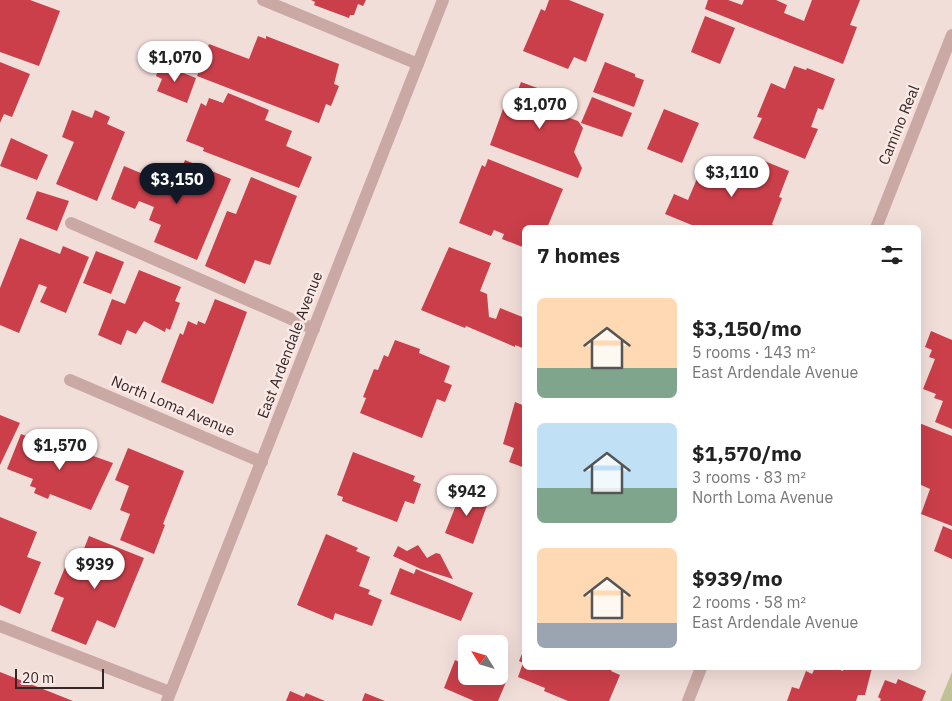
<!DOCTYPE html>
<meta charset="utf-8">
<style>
:root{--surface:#fff;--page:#f6f6f6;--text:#222;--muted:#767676;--accent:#111827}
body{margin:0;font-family:"IBM Plex Sans",sans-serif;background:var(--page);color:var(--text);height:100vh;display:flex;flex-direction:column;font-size:19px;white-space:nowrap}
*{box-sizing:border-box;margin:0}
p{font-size:16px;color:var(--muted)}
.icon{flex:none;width:28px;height:28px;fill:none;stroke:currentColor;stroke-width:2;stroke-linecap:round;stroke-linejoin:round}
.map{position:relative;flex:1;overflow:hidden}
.details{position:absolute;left:522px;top:225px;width:399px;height:445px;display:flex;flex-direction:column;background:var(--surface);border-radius:8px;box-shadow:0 5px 20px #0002}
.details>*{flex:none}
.needle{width:32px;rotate:307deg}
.fabs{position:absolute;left:458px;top:635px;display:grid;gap:10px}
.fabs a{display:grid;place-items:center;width:50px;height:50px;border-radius:8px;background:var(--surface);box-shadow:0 5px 20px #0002;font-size:25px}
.scale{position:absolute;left:15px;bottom:12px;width:89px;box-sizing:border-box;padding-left:5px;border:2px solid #352626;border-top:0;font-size:14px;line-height:18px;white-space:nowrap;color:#352626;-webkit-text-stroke:4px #fae9e5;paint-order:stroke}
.price{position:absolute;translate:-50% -42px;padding:0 11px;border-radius:18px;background:#fff;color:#222;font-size:16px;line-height:32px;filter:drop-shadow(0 1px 2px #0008)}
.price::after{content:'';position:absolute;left:50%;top:30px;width:15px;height:11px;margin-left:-8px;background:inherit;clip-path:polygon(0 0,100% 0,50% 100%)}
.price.current{background:var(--accent);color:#fff}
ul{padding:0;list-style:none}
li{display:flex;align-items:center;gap:15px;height:125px;padding:0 15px}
li span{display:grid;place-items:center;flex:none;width:140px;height:100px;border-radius:8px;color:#555}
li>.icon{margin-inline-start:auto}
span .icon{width:60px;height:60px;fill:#fffc;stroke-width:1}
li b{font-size:21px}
h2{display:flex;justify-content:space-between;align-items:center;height:60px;padding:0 15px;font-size:21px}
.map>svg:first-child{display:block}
.green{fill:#c1c198}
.building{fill:#ca3f4a}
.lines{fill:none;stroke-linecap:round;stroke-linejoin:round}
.service{stroke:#caa9a4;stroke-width:12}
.minor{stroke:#caa9a4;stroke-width:12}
.labels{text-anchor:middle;stroke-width:5;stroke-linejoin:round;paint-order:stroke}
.street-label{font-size:15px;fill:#352626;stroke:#fae9e5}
</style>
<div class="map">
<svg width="952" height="701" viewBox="0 0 952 701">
<rect width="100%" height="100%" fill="#f2ded9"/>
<polygon class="green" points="952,672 952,701 940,701"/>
<g class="building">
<polygon points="0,0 30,0 60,11 39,66 0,52"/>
<polygon points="311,0 366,0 363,6 358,4 354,15 350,15 349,18 314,5 315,2"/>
<polygon points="549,0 569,0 604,14 586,62 574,57 568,69 523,51 541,9 545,11"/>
<polygon points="708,0 728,0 742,5 744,0 776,0 787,5 784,13 804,21 812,0 860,0 850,25 857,27 843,64 705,9"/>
<polygon points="705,16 735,28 720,64 691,52"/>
<polygon points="258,36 266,39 266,36 339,64 334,84 339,86 331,106 326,104 319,123 197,76 209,44 249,59"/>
<polygon points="0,62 30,74 12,117 4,114 0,123"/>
<polygon points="605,62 635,74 635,77 644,80 634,107 593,92"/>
<polygon points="160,64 196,78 187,103 157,91 162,79 156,76"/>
<polygon points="794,66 806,70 807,68 835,79 823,110 818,108 811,127 818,129 805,159 753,138 762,118 757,117 771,83 785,89"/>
<polygon points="521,82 570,100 564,116 578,121 583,128 574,152 582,168 578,178 490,145 503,109 510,111"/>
<polygon points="228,93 269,110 265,120 292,131 286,146 312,157 299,188 203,151 204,148 186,141 201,103 206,106 209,98 223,103"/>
<polygon points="592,97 632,113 622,137 581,123"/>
<polygon points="664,109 699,123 682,163 647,149"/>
<polygon points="72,110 92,118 95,110 110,117 107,124 125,132 97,201 56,184 74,142 62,137"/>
<polygon points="11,138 48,155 37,180 0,166"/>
<polygon points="757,158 789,171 779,197 782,198 772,224 777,228 699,228 665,214 674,194 688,200 704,162 749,180"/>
<polygon points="488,159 563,189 547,228 525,228 525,248 502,239 504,234 494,230 491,236 459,223 482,165 485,167"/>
<polygon points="185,160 231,179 197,260 154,242 161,225 149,220 154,207 139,201 135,209 111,199 124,166 174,187"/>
<polygon points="251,177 297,196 270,265 255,260 245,284 205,266 227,211 236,214"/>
<polygon points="37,191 69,201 57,231 26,219"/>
<polygon points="20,238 60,254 63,246 89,257 66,313 40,302 47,287 39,284 19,333 0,325 0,288"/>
<polygon points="449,247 491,263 480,291 487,294 489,317 496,319 500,308 525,318 525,349 515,345 515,347 466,326 465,328 421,310"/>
<polygon points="96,251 124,262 111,294 83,283"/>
<polygon points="139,270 181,287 175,301 180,303 170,330 166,328 165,332 144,321 136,334 127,330 121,345 98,335 112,299 125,304"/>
<polygon points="215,299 247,312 213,404 161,382 180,333 183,335 188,321 197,325 198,321 205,324"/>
<polygon points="931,331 952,340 952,429 935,422 943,401 934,398 936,394 923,389 935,359 929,357 932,350 925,347"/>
<polygon points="395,340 420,349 419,353 450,366 444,382 452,385 445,402 437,399 422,438 360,413 366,398 363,397 374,369 378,370 384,355 388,357"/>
<polygon points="515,402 525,406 525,468 509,462 514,448 503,444"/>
<polygon points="0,415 20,423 0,465"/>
<polygon points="919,423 952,436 952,526 921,514 930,489 919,484"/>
<polygon points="21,434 47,444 48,440 113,463 91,510 50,494 48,499 34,493 36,488 30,486 33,479 7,469"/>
<polygon points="128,448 184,471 163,524 165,525 154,554 120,540 130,514 120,510 129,486 115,480"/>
<polygon points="353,452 415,476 413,481 421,484 414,504 405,501 397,522 342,501 343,497 337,495"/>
<polygon points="462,490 489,500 473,544 445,533"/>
<polygon points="0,517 37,532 27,557 41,562 20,614 0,605"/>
<polygon points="943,526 952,530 952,559 934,551"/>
<polygon points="326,534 358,548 356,551 370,557 359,586 370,590 368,594 382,600 372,626 335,613 333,620 297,605"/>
<polygon points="89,536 144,558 115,628 97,620 86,645 51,631 64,598 54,594 66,565 76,569"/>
<polygon points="418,545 427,558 436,553 440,554 453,579 421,569 393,556 398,546 407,551"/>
<polygon points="400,568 414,574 416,569 473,593 461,621 390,594"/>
<polygon points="525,647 525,668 613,668 611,671 620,675 609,701 568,701 544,691 545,688 518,677 523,663 519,661"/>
<polygon points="455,660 466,665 466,676 492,676 506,682 498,701 474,701 444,688"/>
<polygon points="815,668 835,668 843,671 844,668 872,668 865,695 858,695 856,701 787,701 792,687 799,689 806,671 812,674"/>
<polygon points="0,672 73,701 0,701"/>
<polygon points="898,679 926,691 922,701 880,701 881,699 878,697 885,680 896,684"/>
<polygon points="290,691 304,697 306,693 325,701 286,701"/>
<polygon points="365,693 385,701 362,701"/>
</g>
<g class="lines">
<g class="service">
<polyline points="263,0 418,64"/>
<polyline points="71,223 314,329"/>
<polyline points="0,626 170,692"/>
</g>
<g class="minor">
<polyline points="876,228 952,35"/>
<polyline points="70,380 262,462"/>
<polyline points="167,701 443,0"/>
<polyline points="688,701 701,668"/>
</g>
</g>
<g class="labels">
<g class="street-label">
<text transform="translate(899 125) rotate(-68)" y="5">Camino Real</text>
<text transform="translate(290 345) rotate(-69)" y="5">East Ardendale Avenue</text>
<text transform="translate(173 406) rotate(23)" y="5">North Loma Avenue</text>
</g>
</g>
</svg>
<div class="fabs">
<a><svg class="needle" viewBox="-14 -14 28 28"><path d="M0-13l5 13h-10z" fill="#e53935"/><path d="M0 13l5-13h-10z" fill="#767676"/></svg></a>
</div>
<div class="scale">20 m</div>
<b class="price" style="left:175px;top:83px">$1,070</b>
<b class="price" style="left:540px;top:130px">$1,070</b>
<b class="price" style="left:732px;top:198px">$3,110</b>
<b class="price current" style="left:177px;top:205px">$3,150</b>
<b class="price" style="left:60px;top:471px">$1,570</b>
<b class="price" style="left:467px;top:517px">$942</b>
<b class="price" style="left:95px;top:590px">$939</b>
<section class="details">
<h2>7 homes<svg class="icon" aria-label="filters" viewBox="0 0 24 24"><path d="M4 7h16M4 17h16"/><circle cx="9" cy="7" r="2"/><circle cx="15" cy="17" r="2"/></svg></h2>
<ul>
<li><span style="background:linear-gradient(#ffd9b3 70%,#7fa58c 0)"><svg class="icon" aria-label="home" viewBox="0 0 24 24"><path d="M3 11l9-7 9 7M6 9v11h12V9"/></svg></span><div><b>$3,150/mo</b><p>5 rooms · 143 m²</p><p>East Ardendale Avenue</p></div></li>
<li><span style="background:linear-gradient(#bfe0f5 65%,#7fa58c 0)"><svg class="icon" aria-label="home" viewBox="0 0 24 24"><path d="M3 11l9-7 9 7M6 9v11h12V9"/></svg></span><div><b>$1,570/mo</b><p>3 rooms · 83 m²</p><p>North Loma Avenue</p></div></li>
<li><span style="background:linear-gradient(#ffd9b3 75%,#9aa5b1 0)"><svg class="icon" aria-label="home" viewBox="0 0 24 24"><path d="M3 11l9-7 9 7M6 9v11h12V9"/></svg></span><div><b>$939/mo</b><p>2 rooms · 58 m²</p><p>East Ardendale Avenue</p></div></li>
</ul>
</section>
</div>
